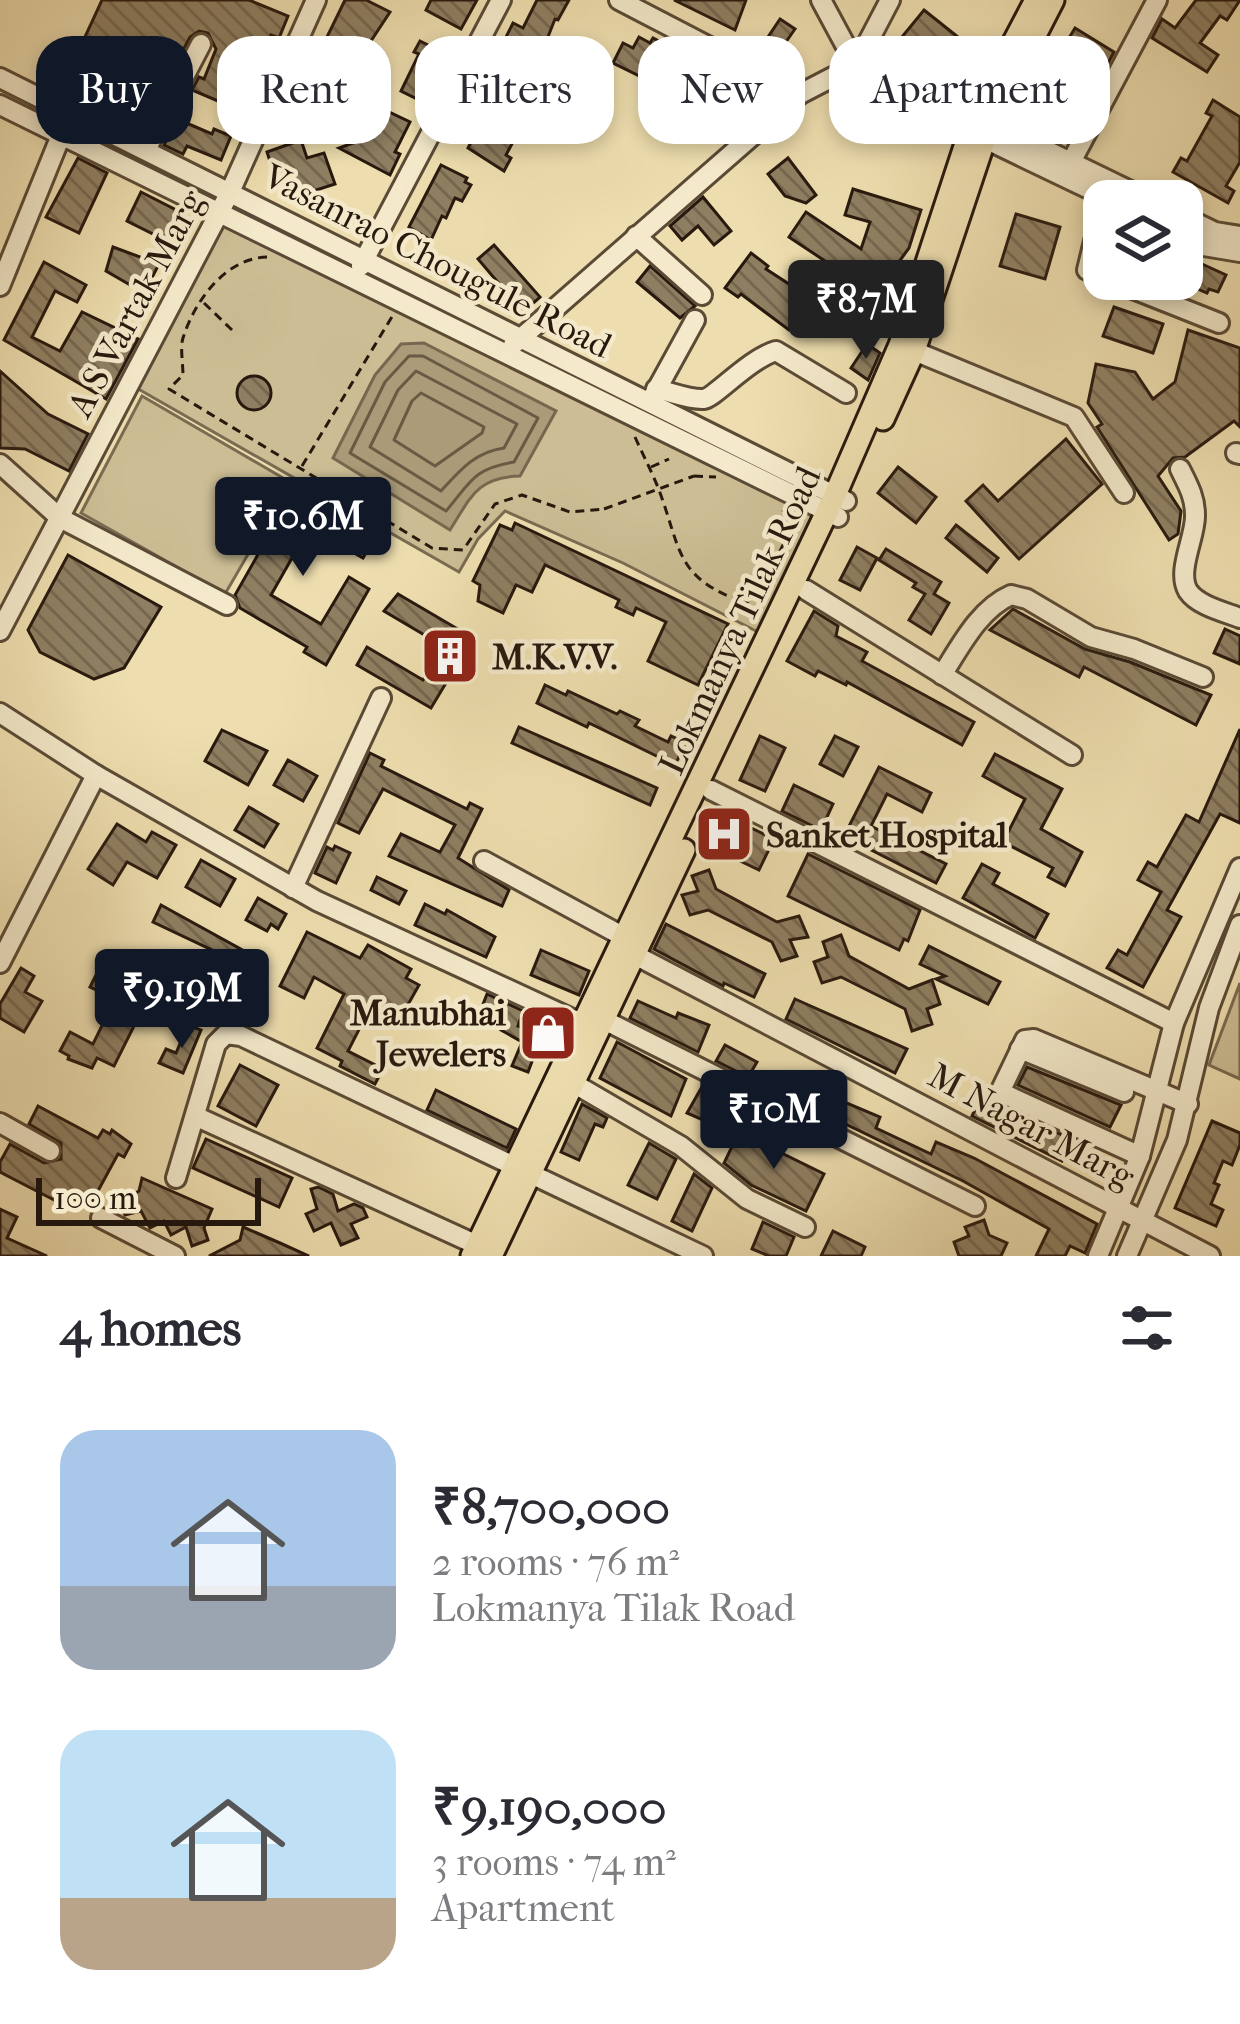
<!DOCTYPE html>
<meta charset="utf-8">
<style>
:root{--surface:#fff;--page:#f2f2f3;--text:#2b2b33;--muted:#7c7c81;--accent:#111827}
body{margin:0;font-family:"IM FELL French Canon",serif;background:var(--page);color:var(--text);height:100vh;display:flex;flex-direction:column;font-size:45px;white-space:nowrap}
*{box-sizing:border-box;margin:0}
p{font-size:39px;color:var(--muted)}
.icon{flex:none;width:66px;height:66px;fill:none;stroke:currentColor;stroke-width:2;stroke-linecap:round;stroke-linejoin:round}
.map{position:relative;height:1256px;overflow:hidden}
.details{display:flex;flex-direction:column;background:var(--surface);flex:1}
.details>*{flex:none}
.top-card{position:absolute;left:36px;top:36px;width:1170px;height:108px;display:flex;gap:24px}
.controls{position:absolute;left:1083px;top:180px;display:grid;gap:24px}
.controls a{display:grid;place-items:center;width:120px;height:120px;border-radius:24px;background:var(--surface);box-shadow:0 6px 18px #0003;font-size:60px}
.scale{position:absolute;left:36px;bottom:30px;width:225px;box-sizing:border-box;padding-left:12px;border:6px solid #28190e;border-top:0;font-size:33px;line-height:42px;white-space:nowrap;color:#28190e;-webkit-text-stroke:9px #f4eacb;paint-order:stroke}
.price{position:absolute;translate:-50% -102px;padding:0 27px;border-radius:12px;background:var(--accent);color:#fff;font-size:39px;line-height:78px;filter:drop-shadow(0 3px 6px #0008)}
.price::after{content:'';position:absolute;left:50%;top:72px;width:36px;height:27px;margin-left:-18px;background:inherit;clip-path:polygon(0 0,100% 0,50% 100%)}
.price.active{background:#222;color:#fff}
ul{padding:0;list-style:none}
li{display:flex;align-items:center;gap:36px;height:300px;padding:0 60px}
li span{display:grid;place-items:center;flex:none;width:336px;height:240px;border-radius:36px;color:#555}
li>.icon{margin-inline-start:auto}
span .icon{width:144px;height:144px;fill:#fffc;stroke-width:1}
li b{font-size:51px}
h2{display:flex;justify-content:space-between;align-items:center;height:144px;padding:0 60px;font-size:51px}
.tag{padding:0 42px;border-radius:36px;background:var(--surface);box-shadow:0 6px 18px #0003;font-size:42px;line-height:108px}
.tag.active{background:var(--accent);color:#fff}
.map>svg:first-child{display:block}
.park{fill:#ccbd94;stroke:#7a6b51;stroke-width:3}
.water{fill:#ab9b78;stroke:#77674e;stroke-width:3}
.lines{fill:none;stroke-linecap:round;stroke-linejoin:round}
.shore{stroke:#6a5a43;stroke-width:3}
.building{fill:url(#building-back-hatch);stroke:#28190e;stroke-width:3}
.minor-casing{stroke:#5a4a36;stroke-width:24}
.major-casing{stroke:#28190e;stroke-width:27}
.path{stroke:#28190e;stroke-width:3;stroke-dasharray:9 6;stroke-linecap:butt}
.minor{stroke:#f4eacb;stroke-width:18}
.major{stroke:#eedeaf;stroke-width:21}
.path-bridge{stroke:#28190e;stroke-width:3;stroke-dasharray:9 6;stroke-linecap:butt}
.labels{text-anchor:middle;stroke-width:9;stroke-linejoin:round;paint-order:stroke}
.street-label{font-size:36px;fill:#28190e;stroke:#f4eacb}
.poi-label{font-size:36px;font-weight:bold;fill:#28190e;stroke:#f4eacb;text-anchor:start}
</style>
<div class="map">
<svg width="1240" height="1256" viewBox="0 0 1240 1256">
<defs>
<pattern id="building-back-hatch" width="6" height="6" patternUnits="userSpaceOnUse" patternTransform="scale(3)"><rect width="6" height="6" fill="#8f7f62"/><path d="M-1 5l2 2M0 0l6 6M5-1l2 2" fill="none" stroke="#75674f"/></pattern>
</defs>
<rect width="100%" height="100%" fill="#eedeaf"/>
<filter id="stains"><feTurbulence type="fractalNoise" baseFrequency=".00167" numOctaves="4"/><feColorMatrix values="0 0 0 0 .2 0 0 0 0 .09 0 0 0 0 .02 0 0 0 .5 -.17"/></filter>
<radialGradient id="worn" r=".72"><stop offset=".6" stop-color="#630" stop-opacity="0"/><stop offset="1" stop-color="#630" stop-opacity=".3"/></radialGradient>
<g class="park">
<polygon points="222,219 817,511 758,632 623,563 505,511 478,539 459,572 133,386"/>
<polygon points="142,396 290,482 225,594 81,513"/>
<polygon points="1240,983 1240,1079 1209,1065"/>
</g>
<path class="water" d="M424 343 556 411 520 476C477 477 471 497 450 530L333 458 375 375 401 344Z"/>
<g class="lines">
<g class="shore">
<path d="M409 356H423L538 418 514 462C472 469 471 482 446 511L350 453 385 382Z"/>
<path d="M416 371 517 424 504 448C475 452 460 470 441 491L370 447 398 390Z"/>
<polygon points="421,393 484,427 482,433 435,466 394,440 412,401"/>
</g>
</g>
<g class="building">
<polygon points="102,0 249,0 288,16 279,38 271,35 241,105 234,102 232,107 192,90 199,77 204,79 216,49 208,33 199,31 190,37 169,77 151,68 154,62 113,44 110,51 84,39"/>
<polygon points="345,0 366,0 390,12 367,47 371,49 366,61 325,41"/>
<polygon points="431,0 477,0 461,29 426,10"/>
<polygon points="537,0 569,0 558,20 555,19 540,57 505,39 513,23 523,28"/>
<polygon points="674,0 746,0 735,30"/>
<polygon points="1196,0 1240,0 1227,20 1220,16 1200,43 1218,55 1207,72 1152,38 1162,19 1175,28"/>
<polygon points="924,10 983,57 972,70 966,65 962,71 942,54 935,63 916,48 911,54 897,43"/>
<polygon points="780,19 795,29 774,59 760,49"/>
<polygon points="1075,28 1114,52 1105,69 1044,80"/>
<polygon points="639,37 650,43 653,38 749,89 733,122 613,63 623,43 633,48"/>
<polygon points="420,41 444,53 419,100 401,91 419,54 414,52"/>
<polygon points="307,73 410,122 395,152 400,154 390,175 339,148 356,142 350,139 361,117 340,106 328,128 312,120 309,125 286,114"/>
<polygon points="494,98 539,115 531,130 522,125 506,155 511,158 504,171 468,148"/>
<polygon points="1213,100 1240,117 1240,162 1226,186 1234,191 1228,203 1173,172 1181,158 1187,161 1212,116 1206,113"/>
<polygon points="177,119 212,134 214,129 231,136 221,160 187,146 183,154 164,145"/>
<polygon points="301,140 307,158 324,153 335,184 304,194 296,181 278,187 267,152"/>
<polygon points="78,158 107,173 79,233 46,217"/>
<polygon points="788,158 816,195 806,203 785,196 768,174"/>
<polygon points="441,165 467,178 465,182 471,185 462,201 455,198 446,218 442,216 431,240 409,227"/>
<polygon points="853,189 921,210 909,248 872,299 855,287 858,283 789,237 806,212 861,249 870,222 845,215"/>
<polygon points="141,192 184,214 169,242 127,221"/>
<polygon points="703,197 731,231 714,245 698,226 682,240 670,226"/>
<polygon points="1016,214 1060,227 1045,279 1000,266"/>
<polygon points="494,245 540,297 523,312 478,259"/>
<polygon points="113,247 159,264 144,293 106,271"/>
<polygon points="751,253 768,266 766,269 812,299 789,330 741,294 738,297 725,288"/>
<polygon points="1182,255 1226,275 1218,292 1209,289 1207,293 1182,282"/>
<polygon points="44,262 86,285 77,302 55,291 32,337 60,351 82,312 138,339 106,399 4,340"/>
<polygon points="650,266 695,306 680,318 637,282"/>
<polygon points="1114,307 1163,324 1153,353 1103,336"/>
<polygon points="1188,330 1240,348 1240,427 1234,421 1185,457 1173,458 1158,476 1181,511 1178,534 1169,540 1097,427 1102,424 1088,403 1096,364 1135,372 1153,399 1175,382"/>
<polygon points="867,344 880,353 868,380 851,368"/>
<polygon points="0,371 48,414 88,434 69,471 25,449 0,448"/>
<circle cx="254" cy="393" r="17"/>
<polygon points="1066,439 1102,484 1019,559 966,501 983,485 998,501"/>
<polygon points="898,467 936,497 916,523 878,493"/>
<polygon points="293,493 374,539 363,558 309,528 271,595 321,624 349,577 369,589 326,665 304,652 307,647 240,608 235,595"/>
<polygon points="515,523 728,624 698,685 648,661 666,622 636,608 633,615 616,607 619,600 545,565 532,592 516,585 503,613 478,601 480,585 473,581 500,525 512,530"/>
<polygon points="956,525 998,558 987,572 946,538"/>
<polygon points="857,547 877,558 860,590 840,580"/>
<polygon points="886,549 941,582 934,594 949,603 931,634 909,620 925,594 913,587 916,583 879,560"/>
<polygon points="68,555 161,607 124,668 94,679 40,652 28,630"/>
<polygon points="398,594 473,638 431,708 357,665 367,647 423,680 443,646 384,611"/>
<polygon points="1013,609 1085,649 1130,662 1211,695 1196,725 1084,667 1079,677 990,630"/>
<polygon points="814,611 838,626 836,636 867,652 862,661 974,722 962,745 847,682 846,685 818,671 815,676 787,661"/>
<polygon points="1225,629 1240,636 1240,664 1214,653"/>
<polygon points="545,685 566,695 568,691 617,714 620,711 639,720 635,726 668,742 671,736 686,743 675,765 589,723 587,727 537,703"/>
<polygon points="519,727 657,788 650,805 512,743"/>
<polygon points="1240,729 1240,823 1220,814 1167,910 1181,917 1143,987 1107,968 1118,950 1127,955 1161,892 1138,880 1148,862 1157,867 1186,815 1199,822"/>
<polygon points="222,730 267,751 248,785 205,761"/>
<polygon points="760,736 785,748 765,791 740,780"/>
<polygon points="835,736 858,747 843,776 820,764"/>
<polygon points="370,753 384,760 381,766 467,809 470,803 482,809 458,858 509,890 502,906 389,856 401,834 440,852 455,825 383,789 359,833 338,823"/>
<polygon points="995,754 1062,789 1041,829 1082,852 1065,886 1048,877 1053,868 1003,842 1025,799 983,776"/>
<polygon points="288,760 317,776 303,801 274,785"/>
<polygon points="879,767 931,793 922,812 887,794 871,826 946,864 936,883 844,836"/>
<polygon points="794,785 833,804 821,830 782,811"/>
<polygon points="249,807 278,824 264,847 235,830"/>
<polygon points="720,813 774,839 759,870 705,844"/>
<polygon points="117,824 146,842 152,832 176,845 157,878 127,862 113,885 88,869"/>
<polygon points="335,846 350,853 336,883 315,873 327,847 333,850"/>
<polygon points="808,854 920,910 908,941 904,939 899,950 788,896"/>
<polygon points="201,860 235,879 220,906 186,887"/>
<polygon points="982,864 999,873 993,884 1048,914 1035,938 963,898"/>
<polygon points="709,870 716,889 777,922 799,916 808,937 790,940 797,956 781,961 772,942 708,910 690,915 682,895 698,891 692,876"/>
<polygon points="377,877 406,891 399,904 371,890"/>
<polygon points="258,898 286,914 278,929 271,924 267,931 246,920"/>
<polygon points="425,904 445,914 447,910 495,937 486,957 415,925"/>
<polygon points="161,905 255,957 234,996 207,981 218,960 213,957 216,952 153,922"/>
<polygon points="666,924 765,974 754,997 724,983 723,986 654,949"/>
<polygon points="307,932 360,958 368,945 411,969 406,978 419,985 397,1024 370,1008 348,1051 383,1069 375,1084 340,1066 342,1061 317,1048 344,994 314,977 304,998 280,986"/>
<polygon points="841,935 849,956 909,989 932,980 940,1004 927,1009 932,1024 912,1031 905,1009 841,977 822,983 814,962 828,957 823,942"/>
<polygon points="929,946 1000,982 988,1004 936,979 945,976 920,964"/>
<polygon points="541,950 589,971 579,995 531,975"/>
<polygon points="100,967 123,973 121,978 132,983 127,992 146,1002 114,1066 97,1058 92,1068 68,1059 69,1056 60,1051 70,1032 93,1044 115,999 90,987"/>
<polygon points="21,968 34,976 25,992 42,1001 24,1032 0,1018 0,1004"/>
<polygon points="487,994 523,1011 518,1026 542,1035 528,1072 512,1066 522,1042 501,1030 506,1016 482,1007"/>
<polygon points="795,999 907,1049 895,1073 786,1019"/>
<polygon points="638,1001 676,1018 678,1013 709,1025 698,1052 630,1018"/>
<polygon points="188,1025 201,1030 183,1073 159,1063 166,1049 176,1053"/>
<polygon points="617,1042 686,1079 671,1116 600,1078"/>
<polygon points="725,1045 757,1062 748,1077 716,1061"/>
<polygon points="240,1065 278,1085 256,1126 218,1106"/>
<polygon points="1027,1067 1121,1105 1110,1127 1018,1085"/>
<polygon points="806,1078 839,1094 837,1099 880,1117 876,1128 931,1154 936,1142 974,1158 1097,1224 1085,1253 1070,1246 1065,1256 1036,1256 1049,1229 963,1181 796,1100"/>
<polygon points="703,1085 722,1094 710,1123 687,1113"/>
<polygon points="436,1090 516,1129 507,1148 427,1110"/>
<polygon points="983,1092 994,1104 1073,1140 1062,1161 972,1116"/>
<polygon points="582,1104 607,1118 603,1127 595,1124 579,1160 561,1152"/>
<polygon points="38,1106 98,1138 103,1130 110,1134 112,1130 131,1144 124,1157 118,1154 92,1202 84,1198 82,1203 60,1192 56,1201 0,1172 0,1162 10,1144 44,1163 61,1159 61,1143 29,1124"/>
<polygon points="1212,1121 1240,1133 1240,1145 1232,1165 1223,1161 1214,1183 1219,1185 1211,1204 1223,1210 1216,1226 1175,1208"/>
<polygon points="739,1132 824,1174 806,1211 751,1185 724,1163"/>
<polygon points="206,1139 292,1178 279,1207 193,1168"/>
<polygon points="649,1143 676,1159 657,1199 628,1185"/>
<polygon points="694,1174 712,1188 692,1231 672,1221"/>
<polygon points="142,1178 212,1209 204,1228 208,1240 192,1246 186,1227 171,1235 164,1221 150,1228 141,1211 125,1215 119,1202 139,1191"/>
<polygon points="318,1187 333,1194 338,1211 354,1204 363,1208 367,1217 351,1224 358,1238 341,1245 331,1223 314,1231 306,1214 317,1209 311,1189"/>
<polygon points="0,1209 17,1217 7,1238 47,1256 0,1256"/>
<polygon points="984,1220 989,1235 1007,1243 1001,1256 959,1256 954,1242 969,1236 965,1227"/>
<polygon points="763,1222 794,1237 786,1256 769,1256 752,1249"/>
<polygon points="243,1227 280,1243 309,1256 209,1256 240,1240"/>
<polygon points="833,1231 865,1247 861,1256 821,1256"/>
</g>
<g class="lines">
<g class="minor-casing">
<g id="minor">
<polyline points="619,0 800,94 856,65 990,123 1151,201"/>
<polyline points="821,0 856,65"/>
<polyline points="856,65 890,0"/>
<polyline points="0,78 846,501"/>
<polyline points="0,105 838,517"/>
<polyline points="979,126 985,139 1114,201"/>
<polyline points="146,150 201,44"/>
<polyline points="1071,162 1157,0"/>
<polyline points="1182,216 1215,232 1240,236"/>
<polyline points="1104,221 1096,233 1087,270 1104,277"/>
<polyline points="1182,234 1204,246 1240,252"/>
<polyline points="636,236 702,295"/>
<polyline points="361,266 501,0"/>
<polyline points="1108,279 1219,323"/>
<polyline points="0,286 64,128"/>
<polyline points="513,345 800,94"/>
<polyline points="902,346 1074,417 1124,493"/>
<path d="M656 389C671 392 689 400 704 399 715 397 749 359 776 351L846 393"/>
<polyline points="651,400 695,320"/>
<polyline points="1236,453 1240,454"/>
<polyline points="0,464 60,518 227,605"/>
<path d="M1180 469C1188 485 1195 497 1195 515 1196 536 1176 571 1188 591 1198 606 1225 612 1240 618"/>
<polyline points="806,590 1072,755"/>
<polyline points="0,631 230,192 316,0"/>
<path d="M942 675C960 647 979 609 1011 595L1027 599 1091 637 1134 649 1203 677"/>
<polyline points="0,713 96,775 317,901 594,1029"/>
<polyline points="711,790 1174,1023"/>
<polyline points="484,861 626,938"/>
<polyline points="293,888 381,698"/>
<polyline points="635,955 1210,1256"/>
<polyline points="0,963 96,775"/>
<polyline points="604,1020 975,1206"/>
<polyline points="1020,1049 1124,1092"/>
<polyline points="573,1083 681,1146 747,1199 805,1227"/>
<polyline points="195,1116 477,1245"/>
<polyline points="0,1123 50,1151"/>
<polyline points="1140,1156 1000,1092 1025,1040 1034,1039 1188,1104"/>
<polyline points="176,1178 216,1044 226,1034 241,1036 703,1256"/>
<polyline points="101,1218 175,1256"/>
<polyline points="1098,1256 1140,1156 1174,1023 1240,868"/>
<polyline points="1127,1256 1177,1140 1209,1008 1240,925"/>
</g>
</g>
<g class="major-casing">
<g id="major">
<polyline points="883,419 914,351 990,123 1053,0"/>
<polyline points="472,1256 835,495 900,345 975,116 1036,0"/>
<polyline points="491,1256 684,850"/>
</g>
</g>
<g class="path">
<path d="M267 257C226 258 195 300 183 338 180 347 183 364 183 375L169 389 432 548 463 550 495 504 522 495 570 512 604 509"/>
<polyline points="204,303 232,330"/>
<path d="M635 437C643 455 652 472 659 490 682 552 675 578 746 603 761 591 782 549 790 529L783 510"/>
<polyline points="302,466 393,315"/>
<polyline points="651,467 669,459"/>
<polyline points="694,476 716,477"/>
</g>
<use href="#minor" class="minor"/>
<use href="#major" class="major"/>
<polyline class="path-bridge" points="604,509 694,476"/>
</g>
<defs>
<g id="building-square" transform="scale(3)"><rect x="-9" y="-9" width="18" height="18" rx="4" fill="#8f2418" stroke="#f4eacb"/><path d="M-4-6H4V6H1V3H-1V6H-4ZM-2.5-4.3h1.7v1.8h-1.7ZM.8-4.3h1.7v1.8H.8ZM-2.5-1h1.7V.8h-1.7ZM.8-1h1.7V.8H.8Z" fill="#fff"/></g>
<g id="hospital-square" transform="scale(3)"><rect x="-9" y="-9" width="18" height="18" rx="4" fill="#8f2418" stroke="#f4eacb"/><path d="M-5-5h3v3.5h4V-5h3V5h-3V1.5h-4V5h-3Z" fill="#fff"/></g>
<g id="shop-square" transform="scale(3)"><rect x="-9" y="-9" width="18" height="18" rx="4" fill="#8f2418" stroke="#f4eacb"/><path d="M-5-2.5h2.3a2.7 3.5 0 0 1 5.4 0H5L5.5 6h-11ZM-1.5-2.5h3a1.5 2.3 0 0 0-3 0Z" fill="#fff"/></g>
</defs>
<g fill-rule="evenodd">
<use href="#building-square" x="450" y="656"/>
<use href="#hospital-square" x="724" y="834"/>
<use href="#shop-square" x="548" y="1033"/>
</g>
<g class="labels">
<g class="street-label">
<text transform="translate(438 260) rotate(27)" y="13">Vasanrao Chougule Road</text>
<text transform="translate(135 303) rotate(-62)" y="13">A S Vartak Marg</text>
<text transform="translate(739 620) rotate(-65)" y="13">Lokmanya Tilak Road</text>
<text transform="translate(1032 1125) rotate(28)" y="13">M Nagar Marg</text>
</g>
<g class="poi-label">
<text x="492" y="669">M.K.V.V.</text>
<text x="766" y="847">Sanket Hospital</text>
<text x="506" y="1025" text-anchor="end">Manubhai<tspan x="506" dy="41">Jewelers</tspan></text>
</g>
</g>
<rect width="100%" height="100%" filter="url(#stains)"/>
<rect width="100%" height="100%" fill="url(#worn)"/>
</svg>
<div class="controls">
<a><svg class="icon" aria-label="layers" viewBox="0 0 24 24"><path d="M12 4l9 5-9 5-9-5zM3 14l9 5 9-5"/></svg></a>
</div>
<div class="scale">100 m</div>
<b class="price active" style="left:866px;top:362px">₹8.7M</b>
<b class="price" style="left:303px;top:579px">₹10.6M</b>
<b class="price" style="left:182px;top:1051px">₹9.19M</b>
<b class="price" style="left:774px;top:1172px">₹10M</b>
<div class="top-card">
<a class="tag active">Buy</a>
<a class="tag">Rent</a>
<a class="tag">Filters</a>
<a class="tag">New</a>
<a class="tag">Apartment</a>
</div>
</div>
<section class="details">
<h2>4 homes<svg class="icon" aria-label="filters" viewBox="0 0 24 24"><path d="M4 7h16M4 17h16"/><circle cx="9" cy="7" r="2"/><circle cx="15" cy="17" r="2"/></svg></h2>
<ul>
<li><span style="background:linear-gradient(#a9c7e8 65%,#9aa5b1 0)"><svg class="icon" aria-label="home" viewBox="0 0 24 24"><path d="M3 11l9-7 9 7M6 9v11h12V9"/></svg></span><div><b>₹8,700,000</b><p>2 rooms · 76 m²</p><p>Lokmanya Tilak Road</p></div></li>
<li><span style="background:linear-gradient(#bfe0f5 70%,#b9a48a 0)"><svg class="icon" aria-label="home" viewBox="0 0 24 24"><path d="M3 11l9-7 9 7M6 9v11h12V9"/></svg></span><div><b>₹9,190,000</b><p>3 rooms · 74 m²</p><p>Apartment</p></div></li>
</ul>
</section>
